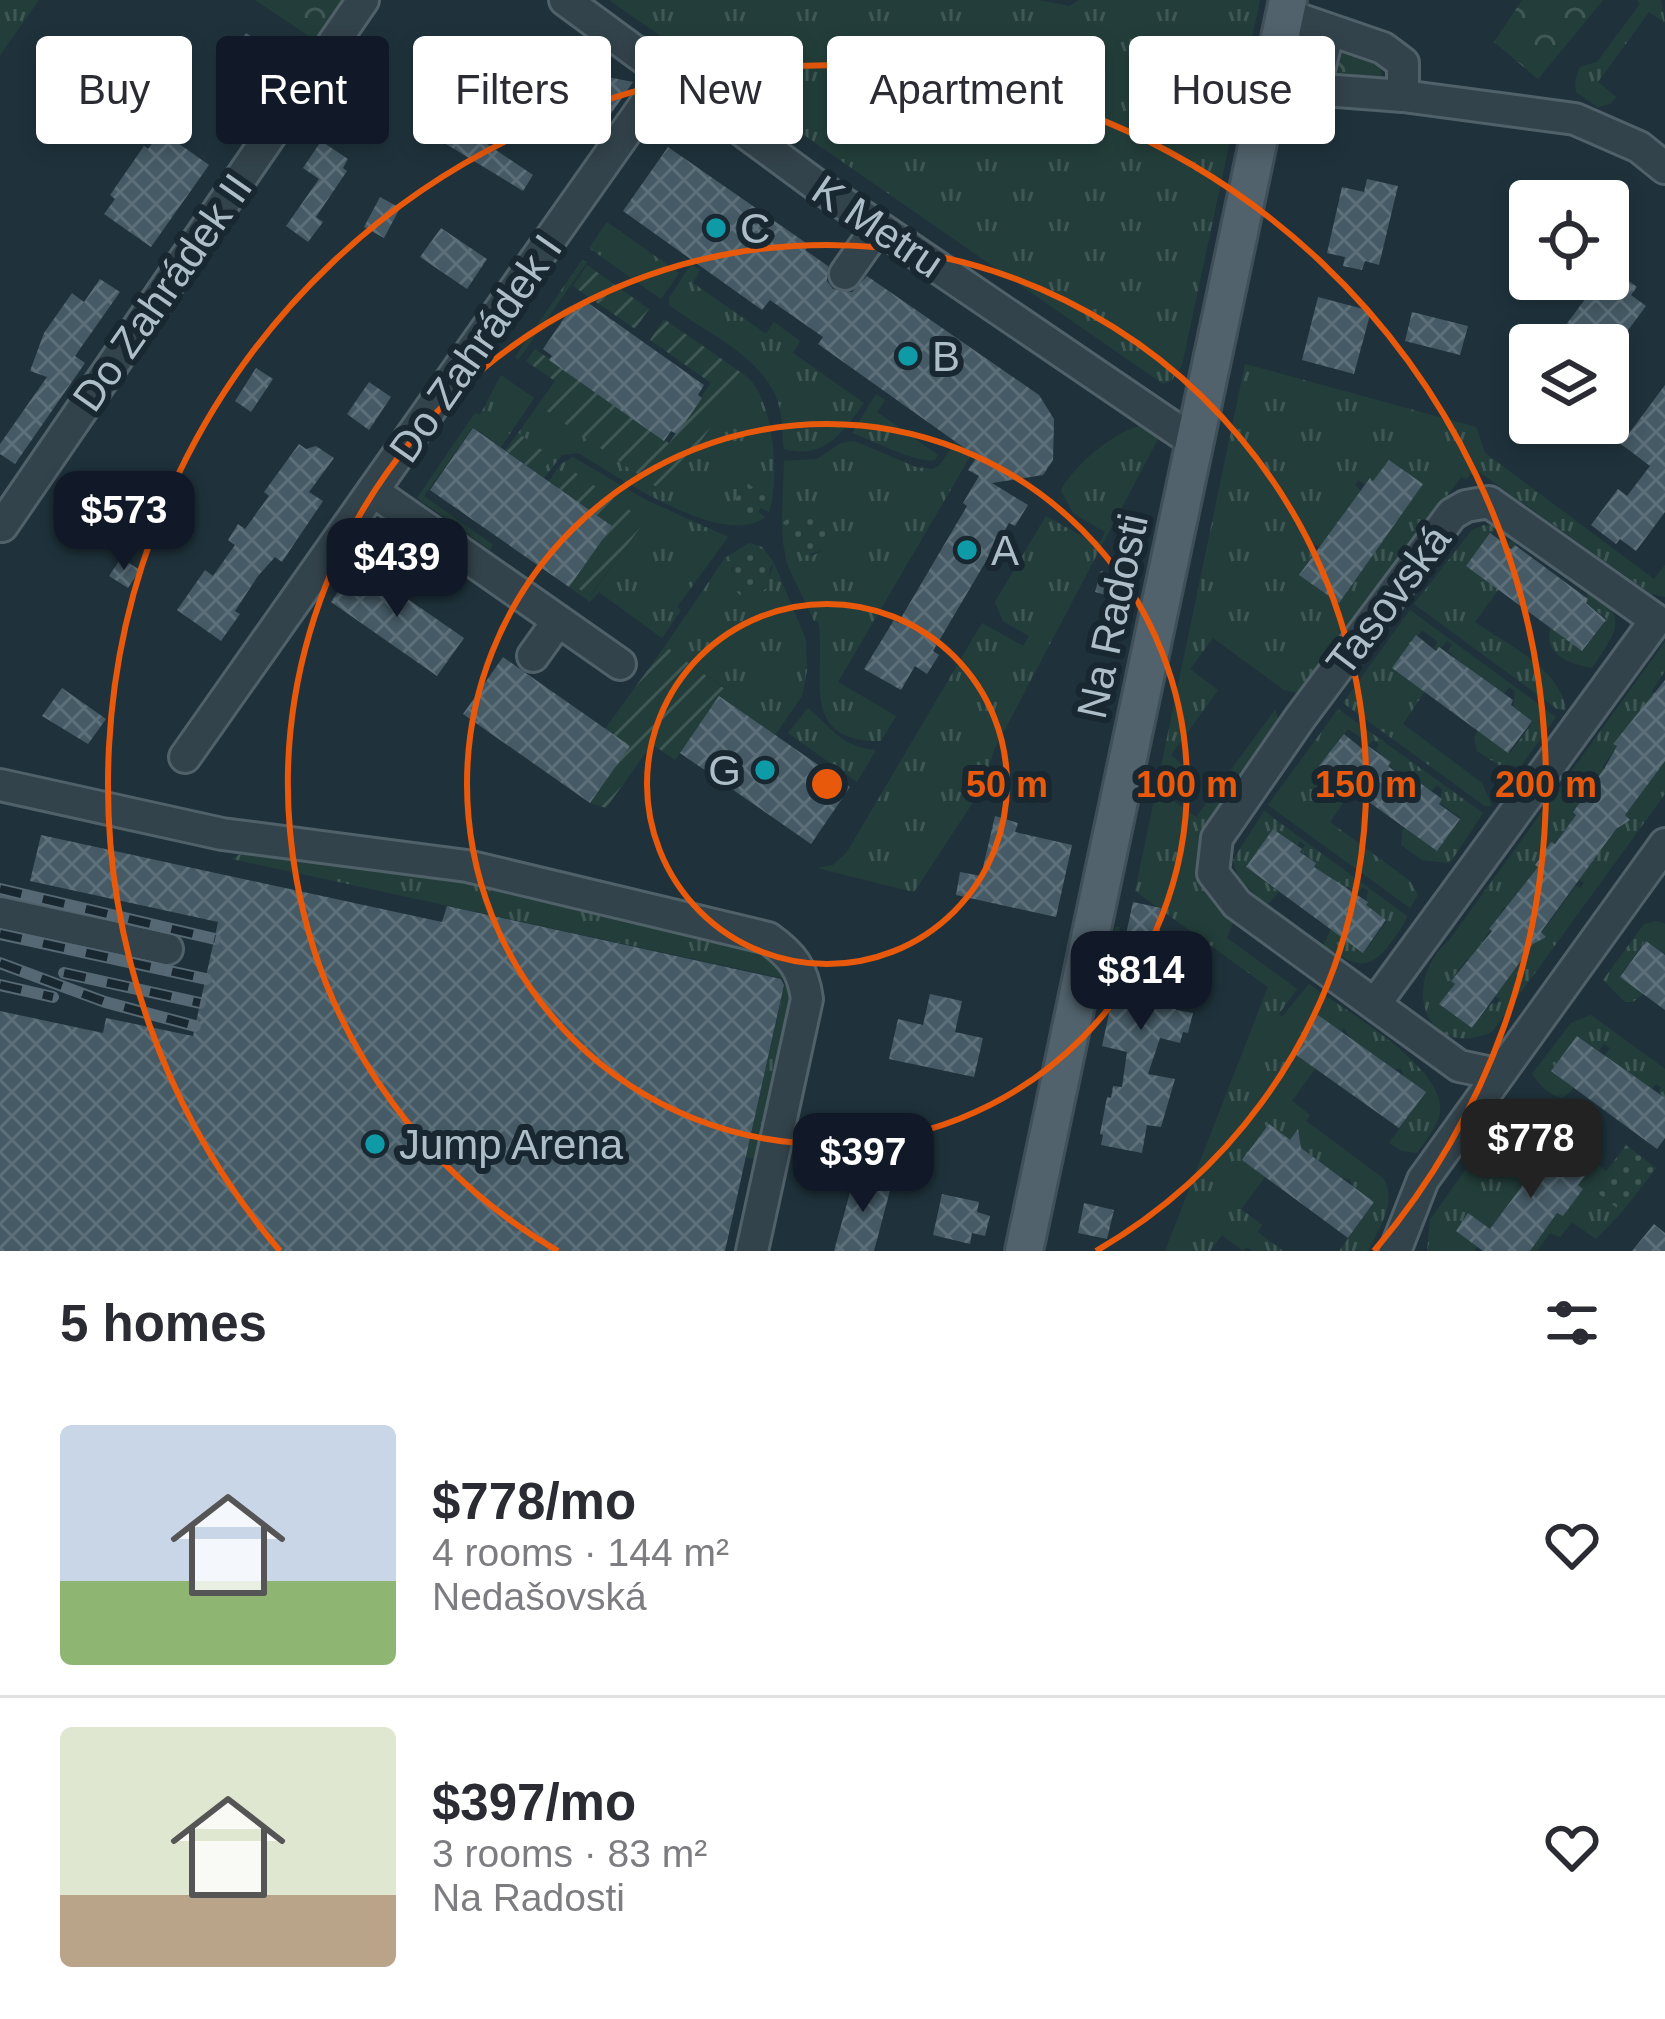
<!DOCTYPE html>
<meta charset="utf-8">
<style>
:root{--surface:#fff;--page:#f2f2f3;--text:#2b2b33;--muted:#7c7c81;--line:#e1e1e2;--accent:#111827}
body{margin:0;font-family:Arial,sans-serif;background:var(--page);color:var(--text);height:100vh;display:flex;flex-direction:column;font-size:45px;white-space:nowrap}
*{box-sizing:border-box;margin:0}
p{font-size:39px;color:var(--muted)}
.icon{flex:none;width:66px;height:66px;fill:none;stroke:currentColor;stroke-width:2;stroke-linecap:round;stroke-linejoin:round}
.map{position:relative;height:1251px;overflow:hidden}
.sheet{display:flex;flex-direction:column;background:var(--surface);flex:1}
.sheet>*{flex:none}
.banner{position:absolute;left:36px;top:36px;width:1593px;height:108px;display:flex;gap:24px}
.tools{position:absolute;left:1509px;top:180px;display:grid;gap:24px}
.tools a{display:grid;place-items:center;width:120px;height:120px;border-radius:12px;background:var(--surface);box-shadow:0 6px 18px #0003;font-size:60px}
.price{position:absolute;translate:-50% -102px;padding:0 27px;border-radius:24px;background:var(--accent);color:#fff;font-size:39px;line-height:78px;filter:drop-shadow(0 3px 6px #0008)}
.price::after{content:'';position:absolute;left:50%;top:72px;width:36px;height:27px;margin-left:-18px;background:inherit;clip-path:polygon(0 0,100% 0,50% 100%)}
.price.on{background:#222;color:#fff}
ul{padding:0;list-style:none}
li{display:flex;align-items:center;gap:36px;height:300px;padding:0 60px}
li+li{border-top:3px solid var(--line)}
li span{display:grid;place-items:center;flex:none;width:336px;height:240px;border-radius:12px;color:#555}
li>.icon{margin-inline-start:auto}
span .icon{width:144px;height:144px;fill:#fffc;stroke-width:1}
li b{font-size:51px}
h2{display:flex;justify-content:space-between;align-items:center;height:144px;padding:0 60px;font-size:51px}
.tag{padding:0 42px;border-radius:12px;background:var(--surface);box-shadow:0 6px 18px #0003;font-size:42px;line-height:108px}
.tag.on{background:var(--accent);color:#fff}
.map>svg:first-child{display:block}
.grass{fill:url(#grass-tufts);fill-rule:evenodd}
.forest{fill:url(#forest-crowns)}
.park{fill:url(#park-dots)}
.garden{fill:url(#garden-furrows)}
.building{fill:url(#building-cross-hatch)}
.lines{fill:none;stroke-linecap:round;stroke-linejoin:round}
.minor-casing{stroke:#516169;stroke-width:36}
.major-casing{stroke:#404f58;stroke-width:42}
.minor{stroke:#33434b;stroke-width:30}
.major{stroke:#51626c;stroke-width:36}
.rail-casing{stroke:#556873;stroke-width:12}
.rail{stroke:#192830;stroke-width:8;stroke-dasharray:22;stroke-linecap:butt}
.ring{fill:none;stroke:#e8590c;stroke-width:6}
.culture-dot{fill:#0f9aa8;stroke:#192830;stroke-width:4.5}
.labels{text-anchor:middle;stroke-width:12;stroke-linejoin:round;paint-order:stroke}
.street-label{font-size:42px;fill:#aebec8;stroke:#192830}
.poi-label{font-size:42px;fill:#aebec8;stroke:#192830;text-anchor:start}
.centre{fill:#e8590c;stroke:#192830;stroke-width:6}
.ring-label{font-size:36px;text-anchor:middle;font-weight:bold;fill:#e8590c;stroke:#192830;stroke-width:12;stroke-linejoin:round;paint-order:stroke}
</style>
<div class="map">
<svg width="1665" height="1251" viewBox="0 0 1665 1251">
<defs>
<pattern id="grass-tufts" width="24" height="20" patternUnits="userSpaceOnUse" patternTransform="scale(3)"><rect width="24" height="20" fill="#233e3a"/><path d="M3 7l-1-3M5 7V3M7 7l1-3M15 17l-1-3M17 17v-4M19 17l1-3" fill="none" stroke="#405855"/></pattern>
<pattern id="forest-crowns" width="20" height="18" patternUnits="userSpaceOnUse" patternTransform="scale(3)"><rect width="20" height="18" fill="#233e3a"/><path d="M2 6a3 3 0 1 1 6 0M12 15a3 3 0 1 1 6 0" fill="none" stroke="#405855"/></pattern>
<pattern id="park-dots" width="8" height="8" patternUnits="userSpaceOnUse" patternTransform="scale(3)"><rect width="8" height="8" fill="#233e3a"/><path d="M2 2h.1M6 6h.1" fill="none" stroke="#405855" stroke-width="1.8" stroke-linecap="round"/></pattern>
<pattern id="garden-furrows" width="10" height="10" patternUnits="userSpaceOnUse" patternTransform="scale(3)"><rect width="10" height="10" fill="#233e3a"/><path d="M-1 1l2-2M0 10L10 0M9 11l2-2" fill="none" stroke="#405855"/></pattern>
<pattern id="building-cross-hatch" width="8" height="8" patternUnits="userSpaceOnUse" patternTransform="scale(3)"><rect width="8" height="8" fill="#455a65"/><path d="M0 0l8 8M0 8l8-8" fill="none" stroke="#5d707a"/></pattern>
</defs>
<rect width="100%" height="100%" fill="#1f323b"/>
<g class="grass">
<polygon points="0,0 39,0 0,55"/>
<polygon points="609,0 1039,0 1069,6 1079,0 1260,0 1182,365 1172,380 1163,384"/>
<polygon points="1637,0 1661,0 1665,23 1649,12 1598,82 1616,97 1610,104 1598,107 1576,92 1575,81 1580,67 1597,62 1640,4"/>
<polygon points="607,222 679,273 661,299 589,248"/>
<polygon points="582,260 587,262 518,360 515,357"/>
<path d="M691 264 700 270 693 283 766 334 774 322 800 341 793 353 864 403C843 432 824 460 784 449 782 437 783 423 780 410 770 359 707 334 669 305V298Z"/>
<path d="M1245 364 1476 427 1485 453 1654 579 1665 565V597L1651 594 1475 469 1467 479 1461 477 1302 694 1284 690 1213 638 1190 669 1218 690 1171 755 1185 767 1165 795 1196 817 1275 710 1282 728 1205 884 1233 922 1227 938 1297 989 1279 1014 1282 1017 1309 984C1343 1010 1445 1066 1440 1112 1438 1126 1425 1141 1417 1153L1402 1151 1389 1143 1425 1093 1404 1077 1401 1069H1393L1351 1039 1344 1028 1292 1101 1310 1115 1306 1121 1383 1178C1398 1203 1379 1227 1368 1251H1339L1374 1202 1353 1186 1350 1179 1342 1178 1269 1125 1265 1177 1241 1209 1262 1225 1258 1232 1283 1251H1252L1247 1247 1243 1251 1222 1235 1210 1251H1165L1268 987 1135 891ZM1369 479 1422 485 1339 602 1300 575 1311 557 1317 556 1313 544 1320 547 1361 491 1355 485 1358 480 1365 484Z"/>
<polygon points="501,375 534,398 501,447 473,427 424,496 493,545 490,550 417,498 475,413 480,415"/>
<path d="M746 376C774 398 780 480 769 512L761 508 768 497 750 522 758 512 765 517C723 550 616 475 578 453L562 455 544 478 540 475 552 457 518 433 538 405 665 493Z"/>
<path d="M876 394 885 400 877 412 938 455 935 460C918 464 872 440 852 433Z"/>
<path d="M1140 426 1159 437 994 750 981 790 914 892 817 868 833 865 847 852 982 623 1023 646 1029 636 1003 621 995 602 1046 516 1091 541H1101L1105 532 1073 513 1061 490C1074 466 1113 432 1140 426Z"/>
<path d="M854 441 916 467 933 469 940 465 955 442 971 455 838 682 896 716 881 741C795 743 828 669 818 621H814L787 564 783 542 789 541 812 556 823 550V522L799 518 782 523 784 461 817 459 841 443Z"/>
<polygon points="573,457 646,500 728,537 677,607 681,610 662,638 599,592 590,602 569,587 571,584 591,596 644,522 566,466 553,484 549,481 561,464"/>
<path d="M1484 525 1497 526 1520 539 1511 548 1507 546 1511 540 1495 529 1491 534 1499 589 1475 622C1507 645 1560 668 1566 710L1557 709 1414 604 1472 530Z"/>
<polygon points="725,558 735,561 731,570 736,591 752,599 765,589 774,563 806,640 807,671 802,696 775,735 719,696 725,688 665,646"/>
<path d="M1588 589C1631 617 1616 632 1592 668 1570 664 1542 654 1551 627L1583 651 1607 619 1586 603Z"/>
<polygon points="1410,610 1556,717 1521,766 1499,765 1477,751 1474,738 1478,730 1510,753 1533,722 1513,706 1515,691 1509,687 1504,694 1461,667 1462,663 1448,651 1452,644 1447,641 1438,651 1434,648 1438,642 1422,630 1394,667 1425,691 1403,724 1482,783 1492,806 1485,806 1343,703"/>
<path d="M1665 642V671L1652 691 1655 694 1614 743 1617 746 1602 767 1607 771 1573 811 1576 815 1554 844 1550 842 1535 864 1539 867 1508 908 1504 907 1471 961 1467 959 1451 980 1455 984 1440 1005 1472 1028 1492 1003 1496 1005 1500 999 1495 996 1576 886 1580 888 1584 883 1579 879 1617 827 1629 820 1625 815 1640 795 1635 790 1665 748V794L1492 1032C1426 1061 1398 985 1450 939Z"/>
<path d="M808 708C832 728 841 747 876 750L857 782 788 733Z"/>
<polygon points="1338,709 1483,813 1450,863 1422,860 1401,845 1402,831 1406,827 1438,850 1461,818 1440,803 1442,789 1436,785 1432,791 1421,784 1418,787 1388,765 1390,762 1376,749 1379,744 1373,740 1365,749 1362,746 1366,741 1348,729 1321,766 1353,789 1330,822 1410,881 1418,895 1410,908 1268,805"/>
<path d="M1264 811 1407 916C1404 925 1398 933 1392 941 1366 976 1355 964 1323 946L1331 929 1364 953 1387 921 1366 906 1368 890 1362 887 1357 894 1347 886 1344 889 1314 867 1316 863 1301 851 1305 845 1300 841 1295 848 1247 868 1279 892 1267 905 1239 880 1233 860Z"/>
<polygon points="267,848 519,889 557,905 764,946 795,985 763,1161 746,1157 786,979 232,859 246,850"/>
<polygon points="1656,921 1665,924 1665,954 1645,941 1620,976 1643,994 1633,1002 1625,1002 1603,980 1644,924"/>
<polygon points="1115,927 1120,927 1107,994 1097,988"/>
<path d="M1591 1015 1665 1069V1100L1658 1093 1661 1087 1656 1084 1651 1090 1609 1059 1605 1055 1610 1048 1604 1044 1599 1051 1578 1036 1551 1071 1574 1088 1563 1098C1548 1095 1541 1086 1532 1074L1571 1023Z"/>
<polygon points="1508,1109 1526,1111 1606,1171 1593,1189 1622,1212 1596,1239 1572,1222 1560,1237 1550,1233 1537,1251 1530,1251 1557,1213 1563,1216 1582,1189 1520,1144 1507,1161 1529,1178 1490,1229 1469,1214 1456,1230 1477,1247 1474,1251 1427,1251 1430,1220"/>
</g>
<g class="forest">
<polygon points="255,0 350,0 318,42"/>
<polygon points="1522,0 1603,0 1538,79 1494,42"/>
<polygon points="1333,44 1360,50 1379,63 1382,78 1373,85 1327,76"/>
</g>
<g class="park">
<polygon points="747,483 768,498 751,522 730,507"/>
<polygon points="796,513 799,518 826,520 832,529 829,548 804,556 789,541 783,542 782,523"/>
<path d="M749 543 762 547 774 563 770 568 768 585 752 600C730 595 729 579 735 561L725 558Z"/>
<polygon points="1626,1145 1656,1168 1622,1212 1593,1189"/>
</g>
<g class="garden">
<polygon points="587,265 649,309 635,329 573,286"/>
<polygon points="664,319 746,376 665,493 538,405 555,381 526,361 535,349 669,443 711,383 650,340"/>
<polygon points="518,433 552,457 540,475 505,450"/>
<polygon points="566,466 645,521 590,596 571,584 611,526 553,484"/>
<polygon points="665,646 725,689 675,760 652,744 606,808 590,803 605,729"/>
</g>
<g class="building">
<polygon points="246,33 274,52 253,82 226,62"/>
<polygon points="537,63 633,82 602,127 527,77"/>
<polygon points="439,74 470,97 446,130 424,114 435,98 426,92"/>
<polygon points="459,125 533,175 523,191 446,144"/>
<polygon points="161,131 209,165 151,247 104,214 115,199 110,195 144,146 148,149"/>
<polygon points="321,141 348,159 343,168 347,171 316,217 323,222 308,242 286,226 319,179 303,168"/>
<polygon points="668,147 809,245 805,250 828,266 827,281 833,289 852,292 867,276 1039,395 1054,419 1053,460 1043,475 992,483 1028,505 1015,526 1009,523 979,573 933,651 939,655 927,674 915,666 901,690 864,669 894,620 898,623 967,506 963,503 979,476 968,470 977,457 818,344 823,337 770,300 762,310 623,211"/>
<polygon points="1367,179 1398,186 1379,265 1365,261 1362,270 1343,266 1345,257 1327,253 1342,187 1364,192"/>
<polygon points="380,197 400,208 384,238 364,227"/>
<polygon points="441,228 487,259 467,289 420,257"/>
<polygon points="1609,266 1637,287 1631,295 1646,306 1617,345 1551,345 1600,279 1608,279"/>
<polygon points="100,279 120,292 75,356 85,363 15,464 0,454 0,444 47,377 30,371 44,333 72,293 84,302"/>
<polygon points="1318,297 1371,311 1354,374 1302,360"/>
<polygon points="584,300 704,385 698,395 702,398 677,434 671,431 664,441 549,360 552,356 543,349 571,308 576,311"/>
<polygon points="1412,312 1468,326 1460,355 1405,341"/>
<polygon points="256,368 273,379 251,412 235,401"/>
<polygon points="369,382 391,397 369,430 347,414"/>
<polygon points="1665,385 1665,512 1636,551 1620,539 1616,544 1591,525 1618,489 1627,496 1650,466 1621,444"/>
<polygon points="473,428 612,526 569,587 430,490"/>
<polygon points="299,444 306,449 316,446 334,458 309,492 323,501 282,562 275,557 258,576 235,611 240,614 221,641 177,610 205,570 213,576 235,545 228,540 238,524 245,529 269,496 264,492"/>
<polygon points="1389,460 1423,484 1339,603 1299,575 1370,478 1373,481"/>
<polygon points="109,480 139,501 130,515 134,518 119,537 86,514"/>
<polygon points="1490,533 1511,549 1515,545 1588,599 1586,603 1606,620 1582,651 1466,566"/>
<polygon points="121,558 140,570 128,588 109,576"/>
<polygon points="357,564 464,638 437,676 331,602"/>
<polygon points="1101,571 1127,578 1121,599 1095,592"/>
<polygon points="1416,635 1436,651 1439,647 1513,700 1511,705 1532,721 1508,753 1392,668"/>
<polygon points="503,657 630,746 590,803 463,714"/>
<polygon points="1665,680 1665,761 1625,815 1630,820 1616,829 1541,932 1546,937 1533,944 1472,1028 1439,1004 1455,984 1451,981 1492,931 1489,929 1538,867 1535,865 1551,842 1555,844 1576,815 1573,812 1604,769 1617,746 1613,744"/>
<polygon points="62,688 106,719 88,744 42,716"/>
<polygon points="719,696 850,787 811,844 680,753"/>
<polygon points="1344,734 1365,751 1368,746 1391,762 1388,766 1416,788 1420,783 1442,799 1439,804 1460,819 1437,851 1319,766"/>
<polygon points="995,816 1018,823 1015,832 1072,845 1056,917 956,895 960,872 981,876"/>
<polygon points="1273,829 1302,849 1300,852 1316,863 1314,867 1368,902 1366,905 1386,920 1363,953 1246,867"/>
<polygon points="41,835 442,922 447,906 781,979 784,985 725,1251 0,1251 0,1011 103,1033 106,1018 193,1036 218,922 30,881"/>
<polygon points="1133,902 1161,908 1157,926 1162,933 1156,969 1186,976 1176,1010 1193,1013 1188,1033 1183,1032 1180,1043 1160,1038 1148,1074 1175,1079 1161,1127 1147,1125 1142,1153 1101,1145 1103,1135 1100,1134 1107,1097 1111,1098 1113,1086 1122,1087 1127,1052 1102,1046"/>
<polygon points="1646,941 1665,955 1665,1010 1620,977"/>
<polygon points="930,994 962,1001 955,1032 983,1038 974,1077 889,1059 898,1019 923,1025"/>
<polygon points="1318,1015 1426,1092 1399,1128 1292,1052"/>
<polygon points="1577,1036 1665,1098 1665,1138 1657,1149 1551,1071"/>
<polygon points="1269,1124 1290,1140 1298,1129 1301,1148 1374,1202 1348,1238 1242,1160"/>
<polygon points="1554,1141 1591,1168 1578,1185 1583,1189 1563,1216 1557,1213 1530,1251 1483,1251 1456,1231 1468,1213 1490,1229 1528,1178 1507,1161 1520,1144 1541,1159"/>
<polygon points="855,1174 892,1183 874,1251 834,1251"/>
<polygon points="942,1194 979,1202 977,1212 990,1216 985,1236 972,1233 970,1244 933,1235"/>
<polygon points="1084,1203 1114,1210 1107,1239 1078,1233"/>
<polygon points="1654,1224 1665,1233 1665,1251 1632,1251"/>
</g>
<g class="lines">
<g class="minor-casing">
<g id="minor">
<polyline points="565,0 815,184 1196,443"/>
<polyline points="1284,14 1383,48 1403,63 1403,96"/>
<polyline points="1269,86 1403,96 1575,119 1639,147 1665,168"/>
<polyline points="1314,89 1329,30"/>
<polyline points="845,274 878,227"/>
<polyline points="373,491 620,664"/>
<polyline points="2,526 363,0"/>
<polyline points="533,656 558,621"/>
<polyline points="185,757 666,75"/>
<path d="M0 785 222 834 467 866 768 938C792 955 803 969 807 999L752 1251"/>
<polyline points="0,913 167,949"/>
<polyline points="1375,1004 1656,620 1489,502 1466,506 1452,514 1300,718 1217,838 1213,873 1237,904 1459,1066 1497,1074"/>
<polyline points="1395,1251 1423,1180 1665,844"/>
</g>
</g>
<g class="major-casing">
<polyline id="major" points="1024,1251 1288,0"/>
</g>
<use href="#minor" class="minor"/>
<use href="#major" class="major"/>
<g class="rail-casing">
<g id="rail">
<polyline points="0,889 215,939"/>
<polyline points="0,934 206,979"/>
<polyline points="0,963 105,1002 195,1026"/>
<polyline points="64,973 200,1003"/>
<polyline points="0,985 53,997"/>
</g>
</g>
<use href="#rail" class="rail"/>
</g>
<g class="ring">
<circle cx="827" cy="784" r="180"/>
<circle cx="827" cy="784" r="360"/>
<path d="M558 1251A539 539 0 1 1 1096 1251"/>
<path d="M280 1251A719 719 0 1 1 1374 1251"/>
</g>
<g class="culture-dot">
<circle cx="716" cy="228" r="12"/>
<circle cx="908" cy="356" r="12"/>
<circle cx="967" cy="550" r="12"/>
<circle cx="765" cy="770" r="12"/>
<circle cx="375" cy="1144" r="12"/>
</g>
<g class="labels">
<g class="street-label">
<text transform="translate(878 226) rotate(34)" y="15">K Metru</text>
<text transform="translate(162 292) rotate(-55)" y="15">Do Zahrádek II</text>
<text transform="translate(475 348) rotate(-55)" y="15">Do Zahrádek I</text>
<text transform="translate(1388 600) rotate(-53)" y="15">Tasovská</text>
<text transform="translate(1112 616) rotate(-78)" y="15">Na Radosti</text>
</g>
<g class="poi-label">
<text x="740" y="243">C</text>
<text x="932" y="371">B</text>
<text x="991" y="565">A</text>
<text x="741" y="785" text-anchor="end">G</text>
<text x="399" y="1159">Jump Arena</text>
</g>
</g>
<circle cx="827" cy="784" r="18" class="centre"/>
<g class="ring-label">
<text x="1007" y="797">50 m</text>
<text x="1187" y="797">100 m</text>
<text x="1366" y="797">150 m</text>
<text x="1546" y="797">200 m</text>
</g>
</svg>
<div class="tools">
<a><svg class="icon" aria-label="locate" viewBox="0 0 24 24"><circle cx="12" cy="12" r="6"/><path d="M12 2v4M12 18v4M2 12h4M18 12h4"/></svg></a>
<a><svg class="icon" aria-label="layers" viewBox="0 0 24 24"><path d="M12 4l9 5-9 5-9-5zM3 14l9 5 9-5"/></svg></a>
</div>
<b class="price" style="left:124px;top:573px">$573</b>
<b class="price" style="left:397px;top:620px">$439</b>
<b class="price" style="left:1141px;top:1033px">$814</b>
<b class="price on" style="left:1531px;top:1201px">$778</b>
<b class="price" style="left:863px;top:1215px">$397</b>
<div class="banner">
<a class="tag">Buy</a>
<a class="tag on">Rent</a>
<a class="tag">Filters</a>
<a class="tag">New</a>
<a class="tag">Apartment</a>
<a class="tag">House</a>
</div>
</div>
<section class="sheet">
<h2>5 homes<svg class="icon" aria-label="filters" viewBox="0 0 24 24"><path d="M4 7h16M4 17h16"/><circle cx="9" cy="7" r="2"/><circle cx="15" cy="17" r="2"/></svg></h2>
<ul>
<li><span style="background:linear-gradient(#c9d6e8 65%,#8fb573 0)"><svg class="icon" aria-label="home" viewBox="0 0 24 24"><path d="M3 11l9-7 9 7M6 9v11h12V9"/></svg></span><div><b>$778/mo</b><p>4 rooms · 144 m²</p><p>Nedašovská</p></div><svg class="icon" aria-label="heart" viewBox="0 0 24 24"><path d="M12 20l-8-8c-3-5 5-10 8-4 3-6 11-1 8 4z"/></svg></li>
<li><span style="background:linear-gradient(#dfe7d0 70%,#b9a48a 0)"><svg class="icon" aria-label="home" viewBox="0 0 24 24"><path d="M3 11l9-7 9 7M6 9v11h12V9"/></svg></span><div><b>$397/mo</b><p>3 rooms · 83 m²</p><p>Na Radosti</p></div><svg class="icon" aria-label="heart" viewBox="0 0 24 24"><path d="M12 20l-8-8c-3-5 5-10 8-4 3-6 11-1 8 4z"/></svg></li>
</ul>
</section>
